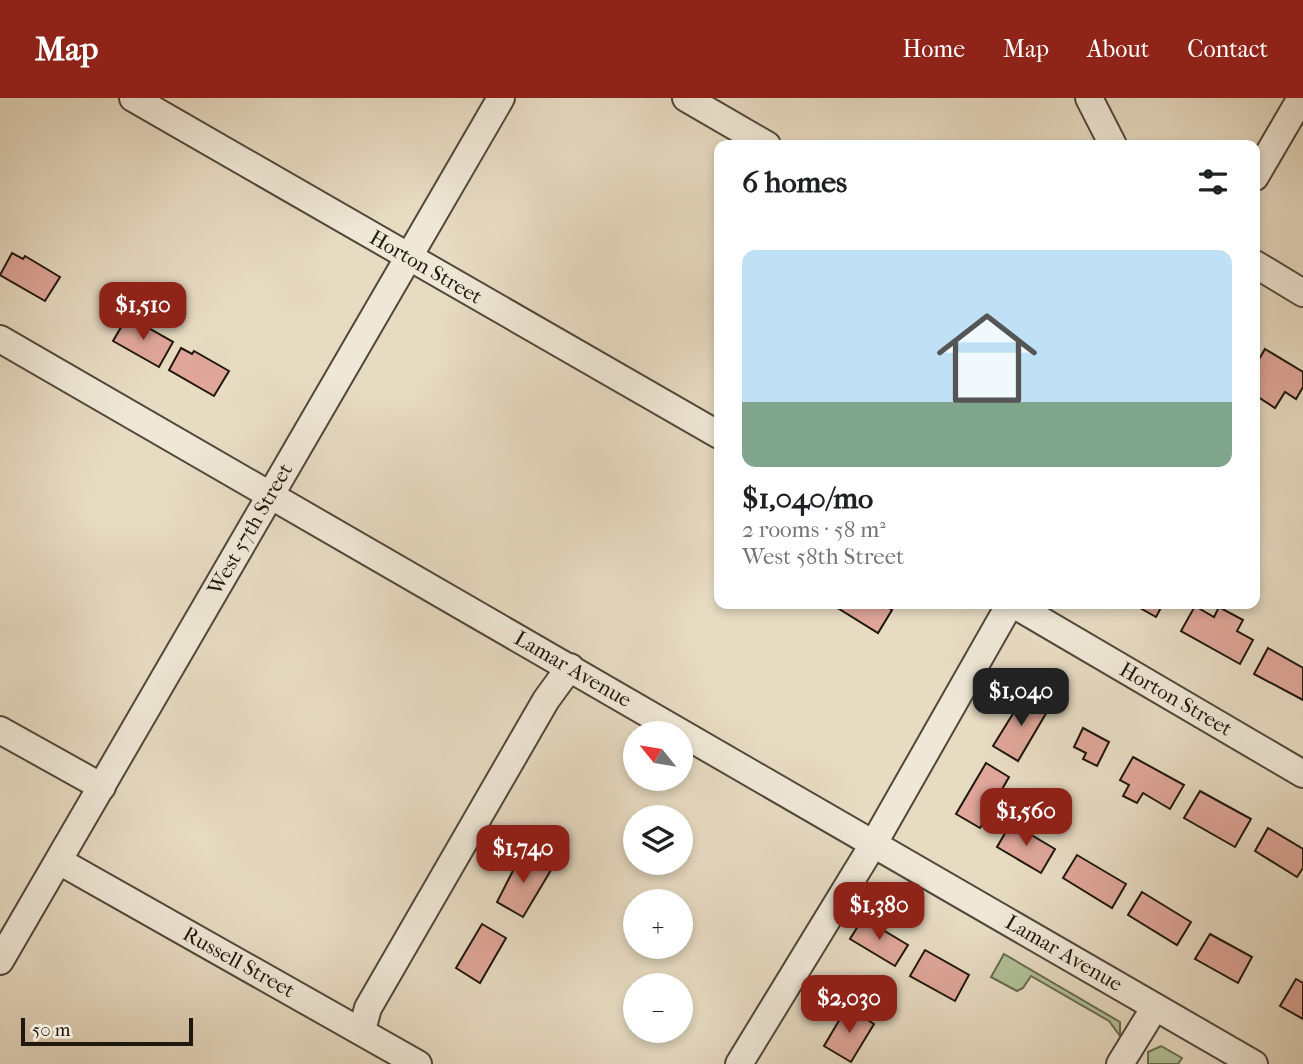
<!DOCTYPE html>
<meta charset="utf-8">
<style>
:root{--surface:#fff;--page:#f6f6f6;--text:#202124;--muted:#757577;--line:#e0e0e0;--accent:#8f2418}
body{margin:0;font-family:"IM FELL French Canon",serif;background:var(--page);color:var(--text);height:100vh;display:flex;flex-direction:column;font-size:26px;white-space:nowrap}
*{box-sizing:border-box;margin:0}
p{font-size:23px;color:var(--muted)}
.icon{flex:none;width:38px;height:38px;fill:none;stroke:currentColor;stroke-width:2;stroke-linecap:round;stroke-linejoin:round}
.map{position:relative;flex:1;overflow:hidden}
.drawer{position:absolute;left:714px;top:42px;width:546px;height:469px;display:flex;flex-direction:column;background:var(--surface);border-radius:14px;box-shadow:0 4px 10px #0003}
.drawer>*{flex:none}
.needle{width:46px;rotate:300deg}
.tools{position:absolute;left:623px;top:623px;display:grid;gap:14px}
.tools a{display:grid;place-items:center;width:70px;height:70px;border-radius:50%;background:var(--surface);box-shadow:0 4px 10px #0003;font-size:35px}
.scale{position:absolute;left:21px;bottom:18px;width:172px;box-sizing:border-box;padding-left:7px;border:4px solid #20170d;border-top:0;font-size:19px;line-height:24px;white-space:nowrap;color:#20170d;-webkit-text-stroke:5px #efe8d7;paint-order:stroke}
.price{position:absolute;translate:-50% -60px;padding:0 16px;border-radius:14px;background:var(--accent);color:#fff;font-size:23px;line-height:46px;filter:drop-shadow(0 2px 4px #0008)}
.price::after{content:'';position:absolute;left:50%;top:42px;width:21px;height:16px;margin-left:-10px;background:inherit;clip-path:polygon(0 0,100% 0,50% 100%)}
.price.active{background:#222;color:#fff}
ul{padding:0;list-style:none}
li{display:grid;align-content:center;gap:14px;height:371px;padding:0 28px}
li+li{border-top:2px solid var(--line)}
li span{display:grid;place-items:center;height:217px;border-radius:14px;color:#555}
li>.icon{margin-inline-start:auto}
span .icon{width:126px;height:126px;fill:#fffc;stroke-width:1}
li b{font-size:30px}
h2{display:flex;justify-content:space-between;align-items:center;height:84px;padding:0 28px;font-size:30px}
header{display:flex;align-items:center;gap:42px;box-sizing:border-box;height:98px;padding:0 35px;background:var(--accent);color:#fff}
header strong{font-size:33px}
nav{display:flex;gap:38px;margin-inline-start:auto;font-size:24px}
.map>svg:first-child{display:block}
.green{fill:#b1c197;stroke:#686c52;stroke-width:2}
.building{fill:#dfa699;stroke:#20170d;stroke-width:2}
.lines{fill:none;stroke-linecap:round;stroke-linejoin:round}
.minor-casing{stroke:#52483a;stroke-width:30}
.minor{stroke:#efe8d7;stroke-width:26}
.labels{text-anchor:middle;stroke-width:6;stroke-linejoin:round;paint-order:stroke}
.street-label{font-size:21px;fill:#20170d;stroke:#efe8d7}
</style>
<header>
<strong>Map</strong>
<nav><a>Home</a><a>Map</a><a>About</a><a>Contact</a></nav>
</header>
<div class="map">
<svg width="1303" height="966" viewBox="0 0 1303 966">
<rect width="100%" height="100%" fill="#e7dbc2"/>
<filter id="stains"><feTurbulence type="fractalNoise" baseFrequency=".00286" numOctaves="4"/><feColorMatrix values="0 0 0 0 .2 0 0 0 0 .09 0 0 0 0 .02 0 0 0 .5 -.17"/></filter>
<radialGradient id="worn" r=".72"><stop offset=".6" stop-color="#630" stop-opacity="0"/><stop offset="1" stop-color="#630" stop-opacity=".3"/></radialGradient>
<g class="green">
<polygon points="1004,856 1120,924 1120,938 1109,923 1031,878 1023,890 1017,893 991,879"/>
<polygon points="1161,948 1182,960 1178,966 1148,966 1148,954"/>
</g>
<g class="building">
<polygon points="12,155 23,161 25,158 60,179 45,203 0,177"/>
<polygon points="126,221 136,227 138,224 173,244 159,269 113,243"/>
<polygon points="181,250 192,256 194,253 229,273 214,298 169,272"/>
<polygon points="1265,251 1303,274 1303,289 1296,301 1285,294 1275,310 1255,297 1255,268"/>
<polygon points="838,506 882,506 892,512 878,535 836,509"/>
<polygon points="1133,506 1163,506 1156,519"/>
<polygon points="1195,508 1214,519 1219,509 1243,522 1237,533 1253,542 1240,566 1181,533"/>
<polygon points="1268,550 1303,570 1303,602 1254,576"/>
<polygon points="1024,598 1048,612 1018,663 993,648"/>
<polygon points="1083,630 1109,644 1097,668 1083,661 1086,655 1074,649"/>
<polygon points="1133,659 1184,687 1170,711 1143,695 1137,705 1123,698 1129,687 1120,682"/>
<polygon points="986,665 1009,679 980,730 956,716"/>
<polygon points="1200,693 1251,721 1235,749 1184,720"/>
<polygon points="1011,725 1055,751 1041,775 997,749"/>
<polygon points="1268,730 1303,751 1303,770 1297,779 1255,753"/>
<polygon points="522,755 551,772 523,819 497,804"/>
<polygon points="1077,757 1126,786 1112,810 1063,780"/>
<polygon points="1142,794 1191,824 1177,847 1128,817"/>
<polygon points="863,820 908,847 895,868 850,841"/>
<polygon points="482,826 506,840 480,885 456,870"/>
<polygon points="1210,836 1252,859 1238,885 1195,861"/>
<polygon points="925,852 969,877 955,903 910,878"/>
<polygon points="1296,881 1303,885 1303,921 1280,908"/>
<polygon points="847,909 874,926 851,964 824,948"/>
</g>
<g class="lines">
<g class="minor-casing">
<g id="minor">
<polyline points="133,0 719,337"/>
<polyline points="686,0 767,47"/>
<polyline points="1089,0 1113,47"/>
<polyline points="1255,79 1301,0"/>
<polyline points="1255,166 1303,195"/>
<polyline points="0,241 1254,966"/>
<polyline points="1013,506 1303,676"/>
<polyline points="0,632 102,689"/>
<polyline points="59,763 418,966"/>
<polyline points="0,863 501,0"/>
<polyline points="362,932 368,910 546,602 570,569"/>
<polyline points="739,966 874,745 1010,506"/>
<polyline points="1120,966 1155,909"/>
</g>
</g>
<use href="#minor" class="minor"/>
</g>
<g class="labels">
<g class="street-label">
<text transform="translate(426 169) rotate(30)" y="7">Horton Street</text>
<text transform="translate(250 431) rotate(-60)" y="7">West 57th Street</text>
<text transform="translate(573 571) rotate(30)" y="7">Lamar Avenue</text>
<text transform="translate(1176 601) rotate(30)" y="7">Horton Street</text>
<text transform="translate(1064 855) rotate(30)" y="7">Lamar Avenue</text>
<text transform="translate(239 864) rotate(29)" y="7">Russell Street</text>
</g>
</g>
<rect width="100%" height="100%" filter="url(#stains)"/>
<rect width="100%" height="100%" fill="url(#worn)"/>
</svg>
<div class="tools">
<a><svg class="needle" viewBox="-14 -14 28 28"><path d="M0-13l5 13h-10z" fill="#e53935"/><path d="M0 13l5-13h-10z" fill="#757577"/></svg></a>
<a><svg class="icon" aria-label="layers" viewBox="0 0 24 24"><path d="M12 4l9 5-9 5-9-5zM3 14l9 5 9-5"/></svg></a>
<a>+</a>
<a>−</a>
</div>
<div class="scale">50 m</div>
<b class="price" style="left:143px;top:244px">$1,510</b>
<b class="price active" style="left:1021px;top:630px">$1,040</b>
<b class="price" style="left:1026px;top:750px">$1,560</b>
<b class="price" style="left:523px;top:787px">$1,740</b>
<b class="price" style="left:879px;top:844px">$1,380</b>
<b class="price" style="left:849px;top:937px">$2,030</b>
<section class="drawer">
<h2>6 homes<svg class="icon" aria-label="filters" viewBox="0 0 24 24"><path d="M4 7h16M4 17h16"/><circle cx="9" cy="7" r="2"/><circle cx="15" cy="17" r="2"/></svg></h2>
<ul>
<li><span style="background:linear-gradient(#bfe0f5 70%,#7fa58c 0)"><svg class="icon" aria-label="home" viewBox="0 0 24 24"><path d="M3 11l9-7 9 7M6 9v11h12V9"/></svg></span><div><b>$1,040/mo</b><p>2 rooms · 58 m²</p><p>West 58th Street</p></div></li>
</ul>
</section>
</div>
